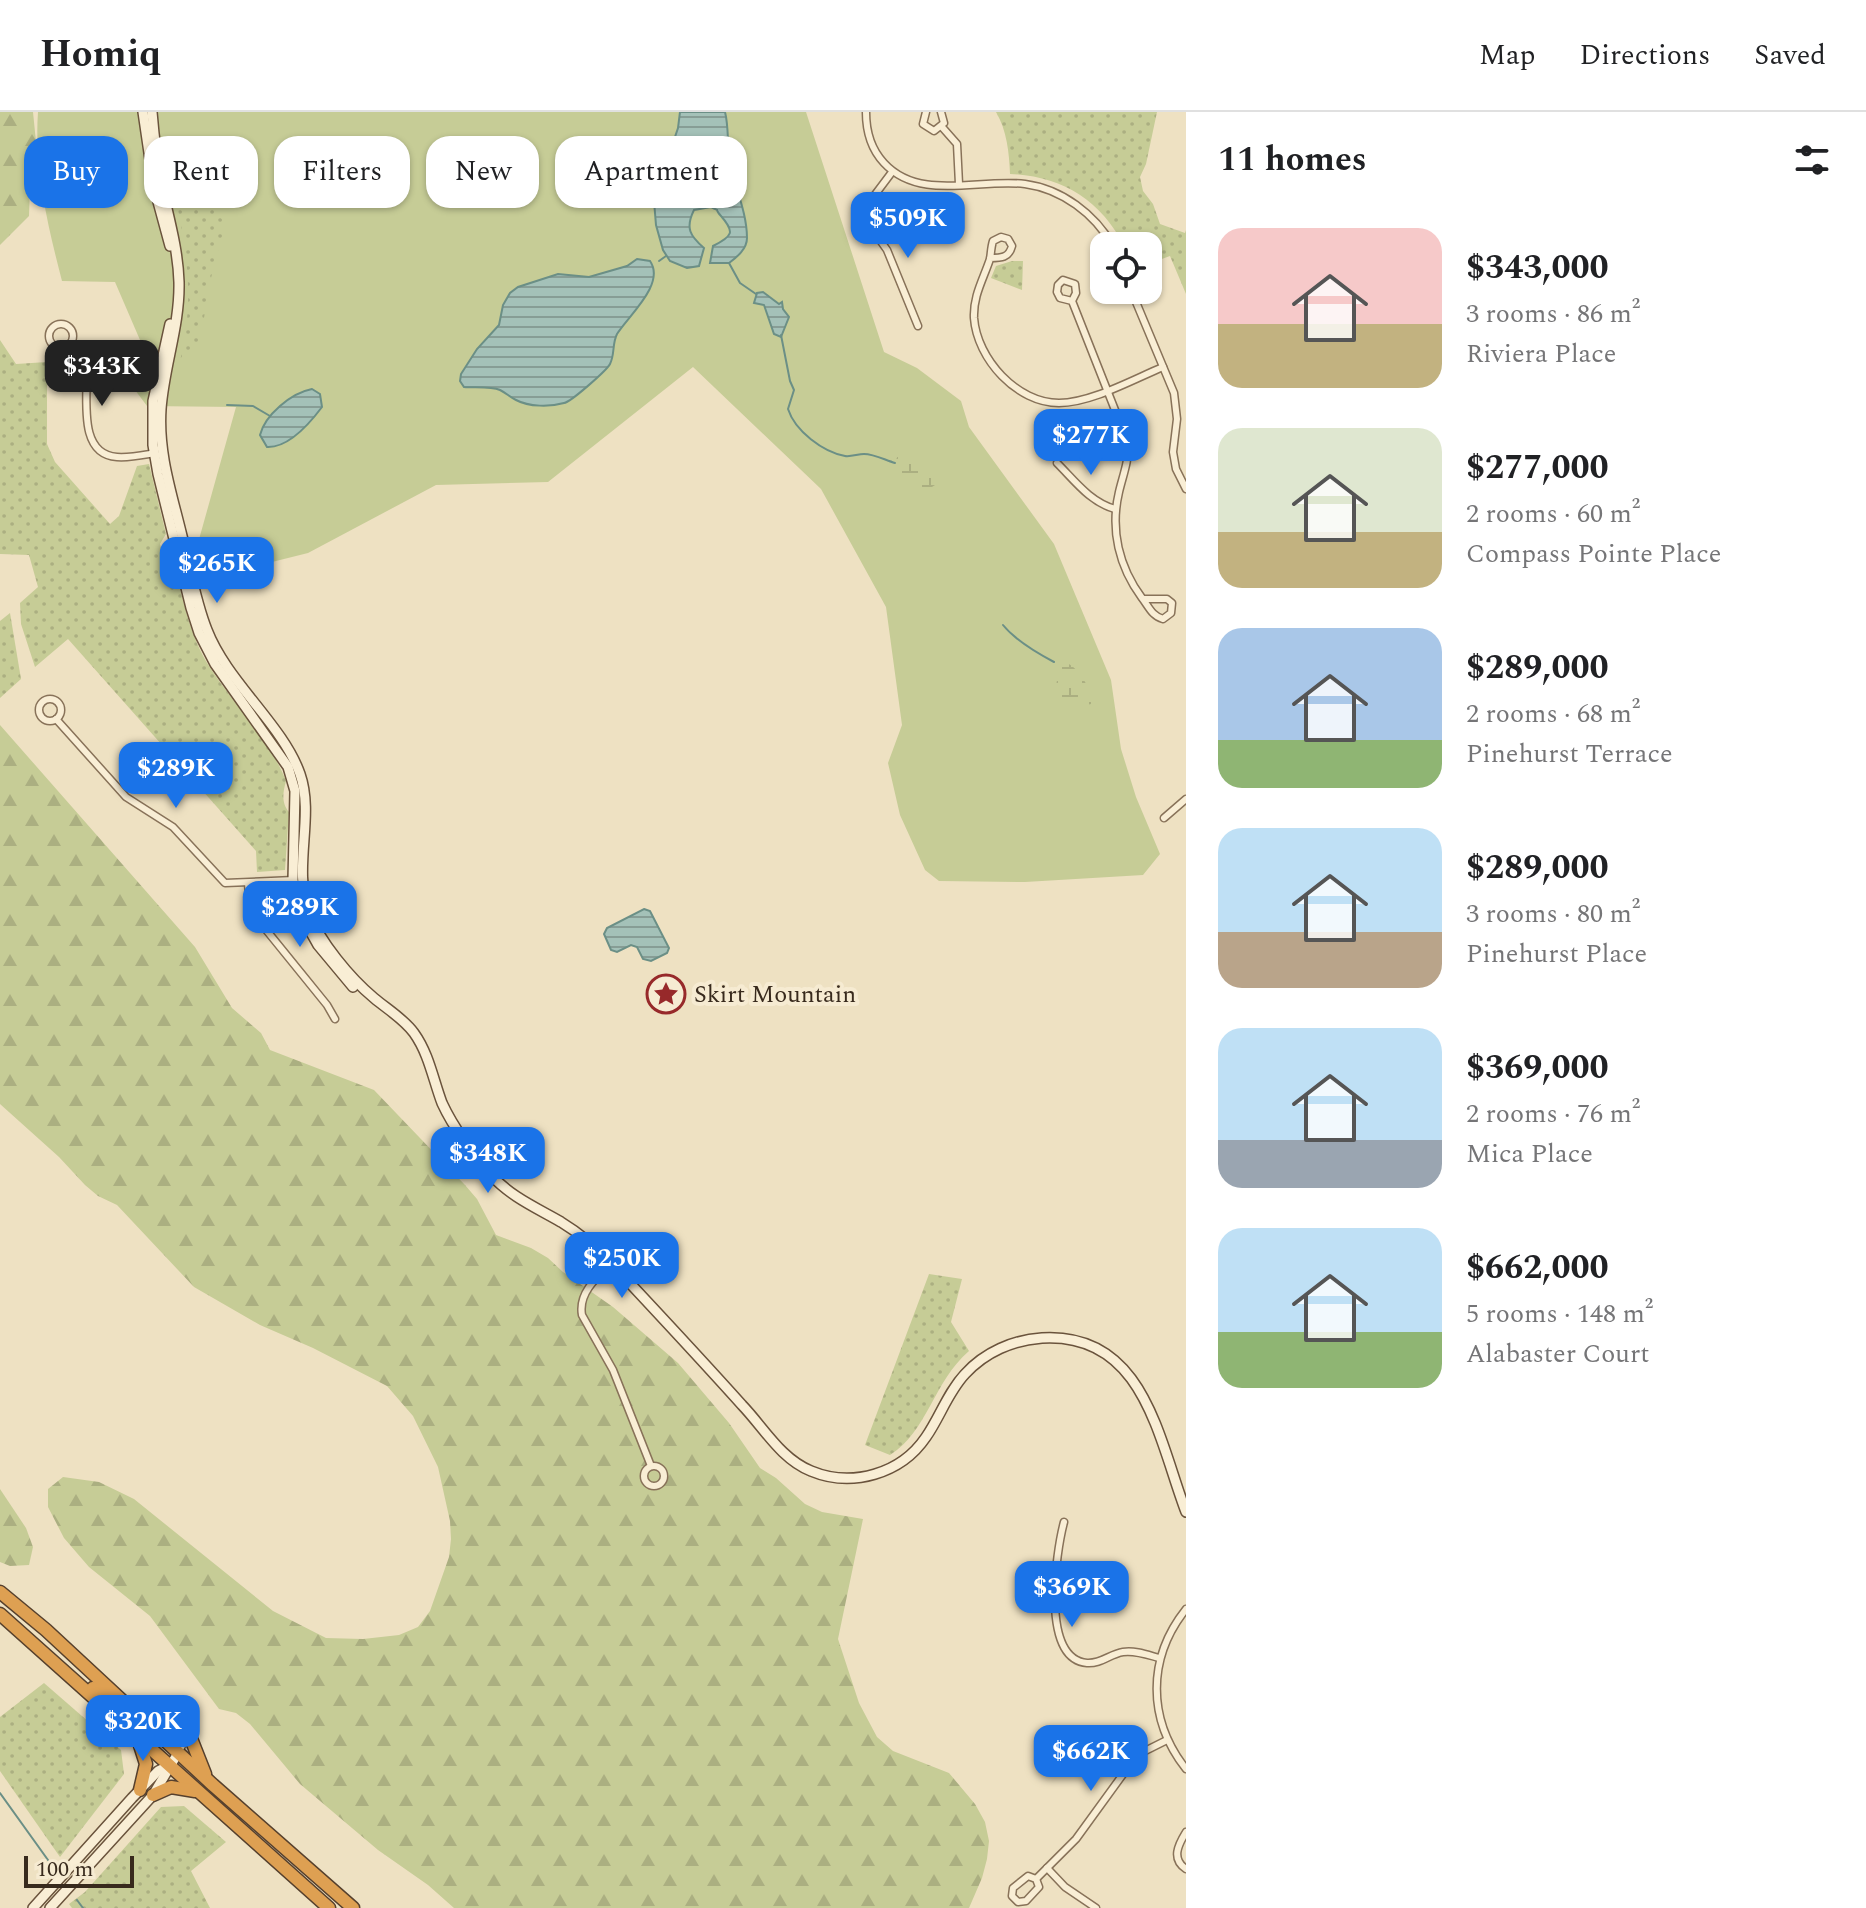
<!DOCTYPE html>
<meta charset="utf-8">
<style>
:root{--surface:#fff;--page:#f6f6f6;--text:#202124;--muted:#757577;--line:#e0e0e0;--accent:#1a73e8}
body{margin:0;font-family:Spectral,serif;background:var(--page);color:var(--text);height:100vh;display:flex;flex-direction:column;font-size:30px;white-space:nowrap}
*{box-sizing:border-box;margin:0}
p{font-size:26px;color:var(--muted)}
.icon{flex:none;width:44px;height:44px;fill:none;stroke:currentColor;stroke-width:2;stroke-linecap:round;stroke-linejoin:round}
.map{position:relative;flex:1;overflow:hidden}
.details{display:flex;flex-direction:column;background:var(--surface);width:680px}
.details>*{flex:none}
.banner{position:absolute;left:24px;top:24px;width:760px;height:72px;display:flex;gap:16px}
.fabs{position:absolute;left:1090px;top:120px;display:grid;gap:16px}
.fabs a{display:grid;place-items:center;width:72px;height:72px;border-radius:16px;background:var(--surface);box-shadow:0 2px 6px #0004;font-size:40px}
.scale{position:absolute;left:24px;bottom:20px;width:110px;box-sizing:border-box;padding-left:8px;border:4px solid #382a1d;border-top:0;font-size:22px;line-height:28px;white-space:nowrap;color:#382a1d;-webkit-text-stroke:6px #f6ebd2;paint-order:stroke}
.price{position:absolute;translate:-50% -68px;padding:0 18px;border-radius:16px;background:var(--accent);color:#fff;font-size:26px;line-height:52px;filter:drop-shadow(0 2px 4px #0008)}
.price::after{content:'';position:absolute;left:50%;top:48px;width:24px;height:18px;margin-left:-12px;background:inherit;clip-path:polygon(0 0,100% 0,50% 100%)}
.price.on{background:#222;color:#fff}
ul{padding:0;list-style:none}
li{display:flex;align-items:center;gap:24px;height:200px;padding:0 32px}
li span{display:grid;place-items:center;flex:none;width:224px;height:160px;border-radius:24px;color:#555}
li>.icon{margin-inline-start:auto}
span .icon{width:96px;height:96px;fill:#fffc;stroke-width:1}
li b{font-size:34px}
h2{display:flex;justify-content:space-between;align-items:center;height:96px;padding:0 32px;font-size:34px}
.pill{padding:0 28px;border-radius:24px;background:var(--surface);box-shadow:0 2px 6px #0004;font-size:28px;line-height:72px}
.pill.on{background:var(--accent);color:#fff}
header{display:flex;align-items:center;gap:48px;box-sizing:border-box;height:112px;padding:0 40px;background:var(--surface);border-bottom:2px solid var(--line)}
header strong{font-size:38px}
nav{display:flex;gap:44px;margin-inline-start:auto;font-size:28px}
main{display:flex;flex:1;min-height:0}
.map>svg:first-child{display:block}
.grass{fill:#c6cc96}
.forest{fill:url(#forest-firs)}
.wetland{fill:url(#wetland-marsh)}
.park{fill:url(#park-dots)}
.water{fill:url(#water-rules);stroke:#6b8f86;stroke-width:2}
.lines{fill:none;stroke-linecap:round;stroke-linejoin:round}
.stream{stroke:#6b8f86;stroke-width:2}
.street-casing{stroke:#887259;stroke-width:9}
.secondary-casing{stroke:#6a533c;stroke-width:12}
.highway-casing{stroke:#56402d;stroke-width:15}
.street{stroke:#f9eed5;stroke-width:6}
.secondary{stroke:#f9eed5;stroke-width:9}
.highway{stroke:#dea052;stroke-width:12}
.labels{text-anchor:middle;stroke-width:8;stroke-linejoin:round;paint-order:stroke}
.poi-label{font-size:24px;fill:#382a1d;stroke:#f6ebd2;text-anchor:start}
</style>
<header>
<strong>Homiq</strong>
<nav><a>Map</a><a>Directions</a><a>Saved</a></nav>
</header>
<main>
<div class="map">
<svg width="1186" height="1796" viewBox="0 0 1186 1796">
<defs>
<pattern id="forest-firs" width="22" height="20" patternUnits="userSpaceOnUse" patternTransform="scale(2)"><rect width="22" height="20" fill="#c6cc96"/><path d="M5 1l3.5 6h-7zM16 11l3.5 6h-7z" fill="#abaf81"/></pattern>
<pattern id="wetland-marsh" width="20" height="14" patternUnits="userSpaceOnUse" patternTransform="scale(2)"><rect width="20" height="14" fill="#c6cc96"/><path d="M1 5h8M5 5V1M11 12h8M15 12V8" fill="none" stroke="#abaf81"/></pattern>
<pattern id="park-dots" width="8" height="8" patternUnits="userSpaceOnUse" patternTransform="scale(2)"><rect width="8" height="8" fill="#c6cc96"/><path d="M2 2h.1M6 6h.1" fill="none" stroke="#abaf81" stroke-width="1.8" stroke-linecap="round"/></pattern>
<pattern id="water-rules" width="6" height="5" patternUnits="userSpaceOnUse" patternTransform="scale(2)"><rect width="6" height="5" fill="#a4c1b8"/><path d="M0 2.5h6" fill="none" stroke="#879d95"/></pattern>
</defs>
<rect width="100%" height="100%" fill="#eee1c2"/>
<path class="grass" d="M38 0H806L884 240 917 256 961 289 969 315 1054 432 1111 568 1121 637 1136 685 1160 742 1143 763 1025 770 939 769 925 758 900 703 888 651 902 613 886 495 821 377 693 255 548 370 436 373 308 441 208 466 198 431 236 295 147 294 135 278 140 228 115 170 62 169C48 115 34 56 38 0Z"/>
<g class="forest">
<polygon points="0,0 33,0 36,30 31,45 29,104 0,133"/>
<polygon points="0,613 195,835 232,896 261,921 270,938 374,978 465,1073 477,1087 496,1123 531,1136 548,1146 563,1160 613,1195 678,1251 729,1311 760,1356 776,1366 805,1392 822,1400 863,1407 838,1527 859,1591 877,1625 893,1639 949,1661 975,1692 985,1710 989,1729 987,1747 982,1766 969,1796 454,1796 428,1773 378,1738 300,1672 250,1612 236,1601 219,1597 150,1504 89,1455 64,1426 48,1395 48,1377 63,1365 99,1370 134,1387 273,1499 326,1526 363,1527 399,1523 418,1515 430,1499 449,1445 451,1427 450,1409 438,1355 413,1304 387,1274 313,1236 260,1213 194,1175 117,1093 98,1084 85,1073 59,1045 0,992"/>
<polygon points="0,1377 26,1416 33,1435 29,1453 10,1454 0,1450"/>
</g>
<g class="wetland">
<path d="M84 65C98 67 110 91 100 104 97 108 87 111 82 113 75 101 72 81 78 67Z"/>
<polygon points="898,343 938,358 941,362 938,371 926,379 902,366 894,353"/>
<path d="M1057 548C1077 550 1086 571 1094 587L1091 592 1074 596 1055 592C1051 582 1056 578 1057 568 1058 561 1054 556 1054 550Z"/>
</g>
<g class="park">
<path d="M996 0H1157L1146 52 1140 65 1143 79 1153 92 1160 112 1185 121 1186 118V182L1170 144 1148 152V134H1124C1101 88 1061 64 1010 62 1009 40 1007 19 996 0Z"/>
<path d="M191 62 202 88 215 94 225 113 211 166 198 240 180 249C196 183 186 132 171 66Z"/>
<polygon points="1012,149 1023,149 1022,178 991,166 996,154"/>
<path d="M0 228 16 252 47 250V332L55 350 110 412 119 404 137 354 149 352 166 422 160 432 164 447 174 453C183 488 190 524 209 554 233 592 270 627 286 669 283 680 281 691 289 700L285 758 257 760 256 739 68 527 35 555 21 512 20 491 38 475 29 443 0 442Z"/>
<polygon points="10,501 21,567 0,586 0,509"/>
<path d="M929 1162 962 1167 951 1210 969 1239C933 1270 928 1319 890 1343L865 1333Z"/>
<polygon points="44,1571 121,1638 124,1662 60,1745 0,1659 0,1605"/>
<polygon points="184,1694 226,1730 191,1759 210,1796 72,1796 69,1792 85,1780 161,1695"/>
</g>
<g class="water">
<path d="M680 0H725C729 15 727 34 730 51 735 75 747 101 747 126 747 137 737 145 729 151H710L713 134C733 124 735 120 721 104 712 94 723 101 711 95L694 98C685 116 690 124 704 136L699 154 687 156 670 149 663 138 656 113 654 89 657 78 678 16Z"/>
<path d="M637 147 650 149C666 172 628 204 617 222 612 232 615 242 610 252 607 258 571 290 564 291 550 295 529 295 516 288 510 285 506 281 500 278 491 274 474 276 464 275L460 269 461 262 477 237 499 213 503 193 510 181 518 175 558 162 589 165 627 154Z"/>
<polygon points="763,180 779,192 782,190 783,197 789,205 781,225 774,222 764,193 754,191 757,181"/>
<path d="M312 277 320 282 322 295C310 311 289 336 267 335L260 323C265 303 291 281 312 277Z"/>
<polygon points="644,797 650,799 669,836 667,841 651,849 643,847 637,835 631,833 617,840 611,838 604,822 607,816"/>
</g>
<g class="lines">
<g class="stream">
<polyline points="659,149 666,144"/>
<polyline points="729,151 740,171 756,182"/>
<path d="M781 223 790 269 794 278 788 297C795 319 823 340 845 344 851 345 858 342 864 342 874 342 885 348 895 351"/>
<polyline points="227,293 253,294 270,304"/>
<path d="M1003 513C1015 528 1037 541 1054 550"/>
<polyline points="0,1681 53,1755"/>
<polyline points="77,1788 83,1796"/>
</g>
<g class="street-casing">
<g id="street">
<path d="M866 0C866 19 870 36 884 51 920 90 979 66 1025 72 1062 77 1095 102 1113 134"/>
<polyline points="926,0 923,12 934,19 944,11 941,0"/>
<polyline points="942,15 957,32 959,72"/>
<polyline points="892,60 871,88 866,102 868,111 887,138 918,214"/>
<path d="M990 146C1001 146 1009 146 1012 134L1008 127 1001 125 993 129C991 135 991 142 990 147 983 168 973 184 974 206 977 247 1017 291 1059 291 1091 291 1134 267 1163 255"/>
<polyline points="1131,178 1174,281 1177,307 1173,340 1176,357 1186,377"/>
<path d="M1072 189 1060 186 1057 180 1058 173 1063 168 1075 172 1076 181 1072 189 1128 331C1129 349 1123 363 1119 380 1110 418 1119 455 1142 486 1149 495 1152 504 1163 507L1171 501 1172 491 1167 487H1143"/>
<circle cx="61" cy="224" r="12"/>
<path d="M71 231 84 242 86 248C90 277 74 342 117 345 130 346 143 343 155 341"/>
<path d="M1057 351C1075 369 1090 390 1115 397"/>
<circle cx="50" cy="598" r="11"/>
<polyline points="56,607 126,685 173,715 225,771 294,768"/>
<polyline points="1164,706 1186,687"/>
<polyline points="248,771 250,798 327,893 335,907"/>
<path d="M612 1151C597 1165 578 1181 582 1203L613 1258 651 1354"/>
<circle cx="654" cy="1364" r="10"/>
<path d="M1064 1410C1056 1440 1040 1547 1087 1551 1101 1552 1110 1542 1123 1540 1135 1538 1148 1543 1159 1546"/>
<path d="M1186 1497C1147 1546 1147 1607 1186 1657"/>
<polyline points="178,1641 185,1628 187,1599"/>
<path d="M1186 1720C1178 1733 1171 1747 1186 1757"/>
<polyline points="1047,1756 1065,1775 1096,1796"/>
<polygon points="1028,1764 1036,1767 1039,1775 1026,1789 1018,1790 1012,1784 1013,1776"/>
<polyline points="1036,1767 1076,1727 1137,1643 1167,1628"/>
</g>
</g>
<g class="secondary-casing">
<g id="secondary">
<polyline points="143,0 154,75 170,134"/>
<path d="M152 0C154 25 157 50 162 75 169 107 178 137 179 170 180 214 164 254 161 297 158 342 172 382 182 424 190 455 195 488 207 518 227 570 283 613 300 662 315 705 292 755 309 801 320 830 350 866 374 886 387 897 404 907 414 921 429 942 433 967 442 991 454 1017 472 1040 490 1062 511 1085 535 1095 561 1110 579 1121 596 1135 611 1151 655 1198 699 1245 742 1293 764 1316 781 1347 811 1359 852 1376 901 1362 926 1325 940 1305 948 1280 965 1262 985 1240 1013 1228 1042 1226 1144 1220 1158 1326 1186 1400"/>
<polyline points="170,212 153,289 153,333 158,362 191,496 199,521 215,552 288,655 295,679 293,768 299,799 318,833 353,875"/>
<polyline points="33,1796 132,1686 158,1659 168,1654"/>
<polyline points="50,1796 153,1683 178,1641"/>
</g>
</g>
<g class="highway-casing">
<g id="highway">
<polyline points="0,1480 46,1518 213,1673 353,1796"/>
<polyline points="0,1502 329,1796"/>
<polyline points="93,1576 146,1621"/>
<polyline points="146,1609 173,1616 186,1614 205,1662"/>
<polyline points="139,1630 146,1652 140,1678"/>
<polyline points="153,1683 171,1675 195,1679"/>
</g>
</g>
<use href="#street" class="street"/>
<use href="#secondary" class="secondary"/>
<use href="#highway" class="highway"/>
</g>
<defs>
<g id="sight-ring" transform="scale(2)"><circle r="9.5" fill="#f6ebd2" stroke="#97292a" stroke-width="1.5"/><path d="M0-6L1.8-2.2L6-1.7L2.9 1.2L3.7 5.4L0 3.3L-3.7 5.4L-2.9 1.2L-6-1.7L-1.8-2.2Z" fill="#97292a"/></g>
</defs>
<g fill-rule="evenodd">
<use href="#sight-ring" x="666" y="882"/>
</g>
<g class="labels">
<g class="poi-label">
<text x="694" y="890">Skirt Mountain</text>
</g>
</g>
</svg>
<div class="fabs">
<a><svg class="icon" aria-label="locate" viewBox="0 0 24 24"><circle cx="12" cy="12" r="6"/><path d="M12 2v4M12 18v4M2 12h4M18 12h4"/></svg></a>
</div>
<div class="scale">100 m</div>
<b class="price" style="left:908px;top:148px">$509K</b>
<b class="price on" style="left:102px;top:296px">$343K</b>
<b class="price" style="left:1091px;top:365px">$277K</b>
<b class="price" style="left:217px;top:493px">$265K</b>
<b class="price" style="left:176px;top:698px">$289K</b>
<b class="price" style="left:300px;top:837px">$289K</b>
<b class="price" style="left:488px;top:1083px">$348K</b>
<b class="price" style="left:622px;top:1188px">$250K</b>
<b class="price" style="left:1072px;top:1517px">$369K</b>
<b class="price" style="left:143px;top:1651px">$320K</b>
<b class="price" style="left:1091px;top:1681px">$662K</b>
<div class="banner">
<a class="pill on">Buy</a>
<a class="pill">Rent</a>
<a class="pill">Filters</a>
<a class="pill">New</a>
<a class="pill">Apartment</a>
</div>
</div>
<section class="details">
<h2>11 homes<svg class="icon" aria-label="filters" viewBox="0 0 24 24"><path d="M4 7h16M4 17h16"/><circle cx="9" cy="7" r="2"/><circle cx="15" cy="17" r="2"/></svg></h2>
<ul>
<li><span style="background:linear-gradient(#f6c9c9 60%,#c2b280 0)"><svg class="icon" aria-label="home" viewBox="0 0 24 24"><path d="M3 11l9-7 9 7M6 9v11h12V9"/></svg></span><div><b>$343,000</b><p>3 rooms · 86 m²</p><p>Riviera Place</p></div></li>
<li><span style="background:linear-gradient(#dfe7d0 65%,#c2b280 0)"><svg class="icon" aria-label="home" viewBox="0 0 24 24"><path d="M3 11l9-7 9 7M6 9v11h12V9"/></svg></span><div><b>$277,000</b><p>2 rooms · 60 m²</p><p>Compass Pointe Place</p></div></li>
<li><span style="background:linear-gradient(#a9c7e8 70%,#8fb573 0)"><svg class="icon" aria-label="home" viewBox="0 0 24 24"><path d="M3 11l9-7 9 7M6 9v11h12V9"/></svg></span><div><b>$289,000</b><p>2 rooms · 68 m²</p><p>Pinehurst Terrace</p></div></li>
<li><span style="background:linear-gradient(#bfe0f5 65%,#b9a48a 0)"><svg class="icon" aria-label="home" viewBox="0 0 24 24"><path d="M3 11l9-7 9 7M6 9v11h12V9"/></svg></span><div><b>$289,000</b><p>3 rooms · 80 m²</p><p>Pinehurst Place</p></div></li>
<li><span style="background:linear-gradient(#bfe0f5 70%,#9aa5b1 0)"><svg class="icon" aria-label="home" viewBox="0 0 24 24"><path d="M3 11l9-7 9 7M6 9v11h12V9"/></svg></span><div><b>$369,000</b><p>2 rooms · 76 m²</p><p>Mica Place</p></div></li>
<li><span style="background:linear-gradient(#bfe0f5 65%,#8fb573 0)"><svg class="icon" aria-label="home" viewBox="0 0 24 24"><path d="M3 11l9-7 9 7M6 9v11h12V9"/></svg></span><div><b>$662,000</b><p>5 rooms · 148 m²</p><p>Alabaster Court</p></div></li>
</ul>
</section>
</main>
